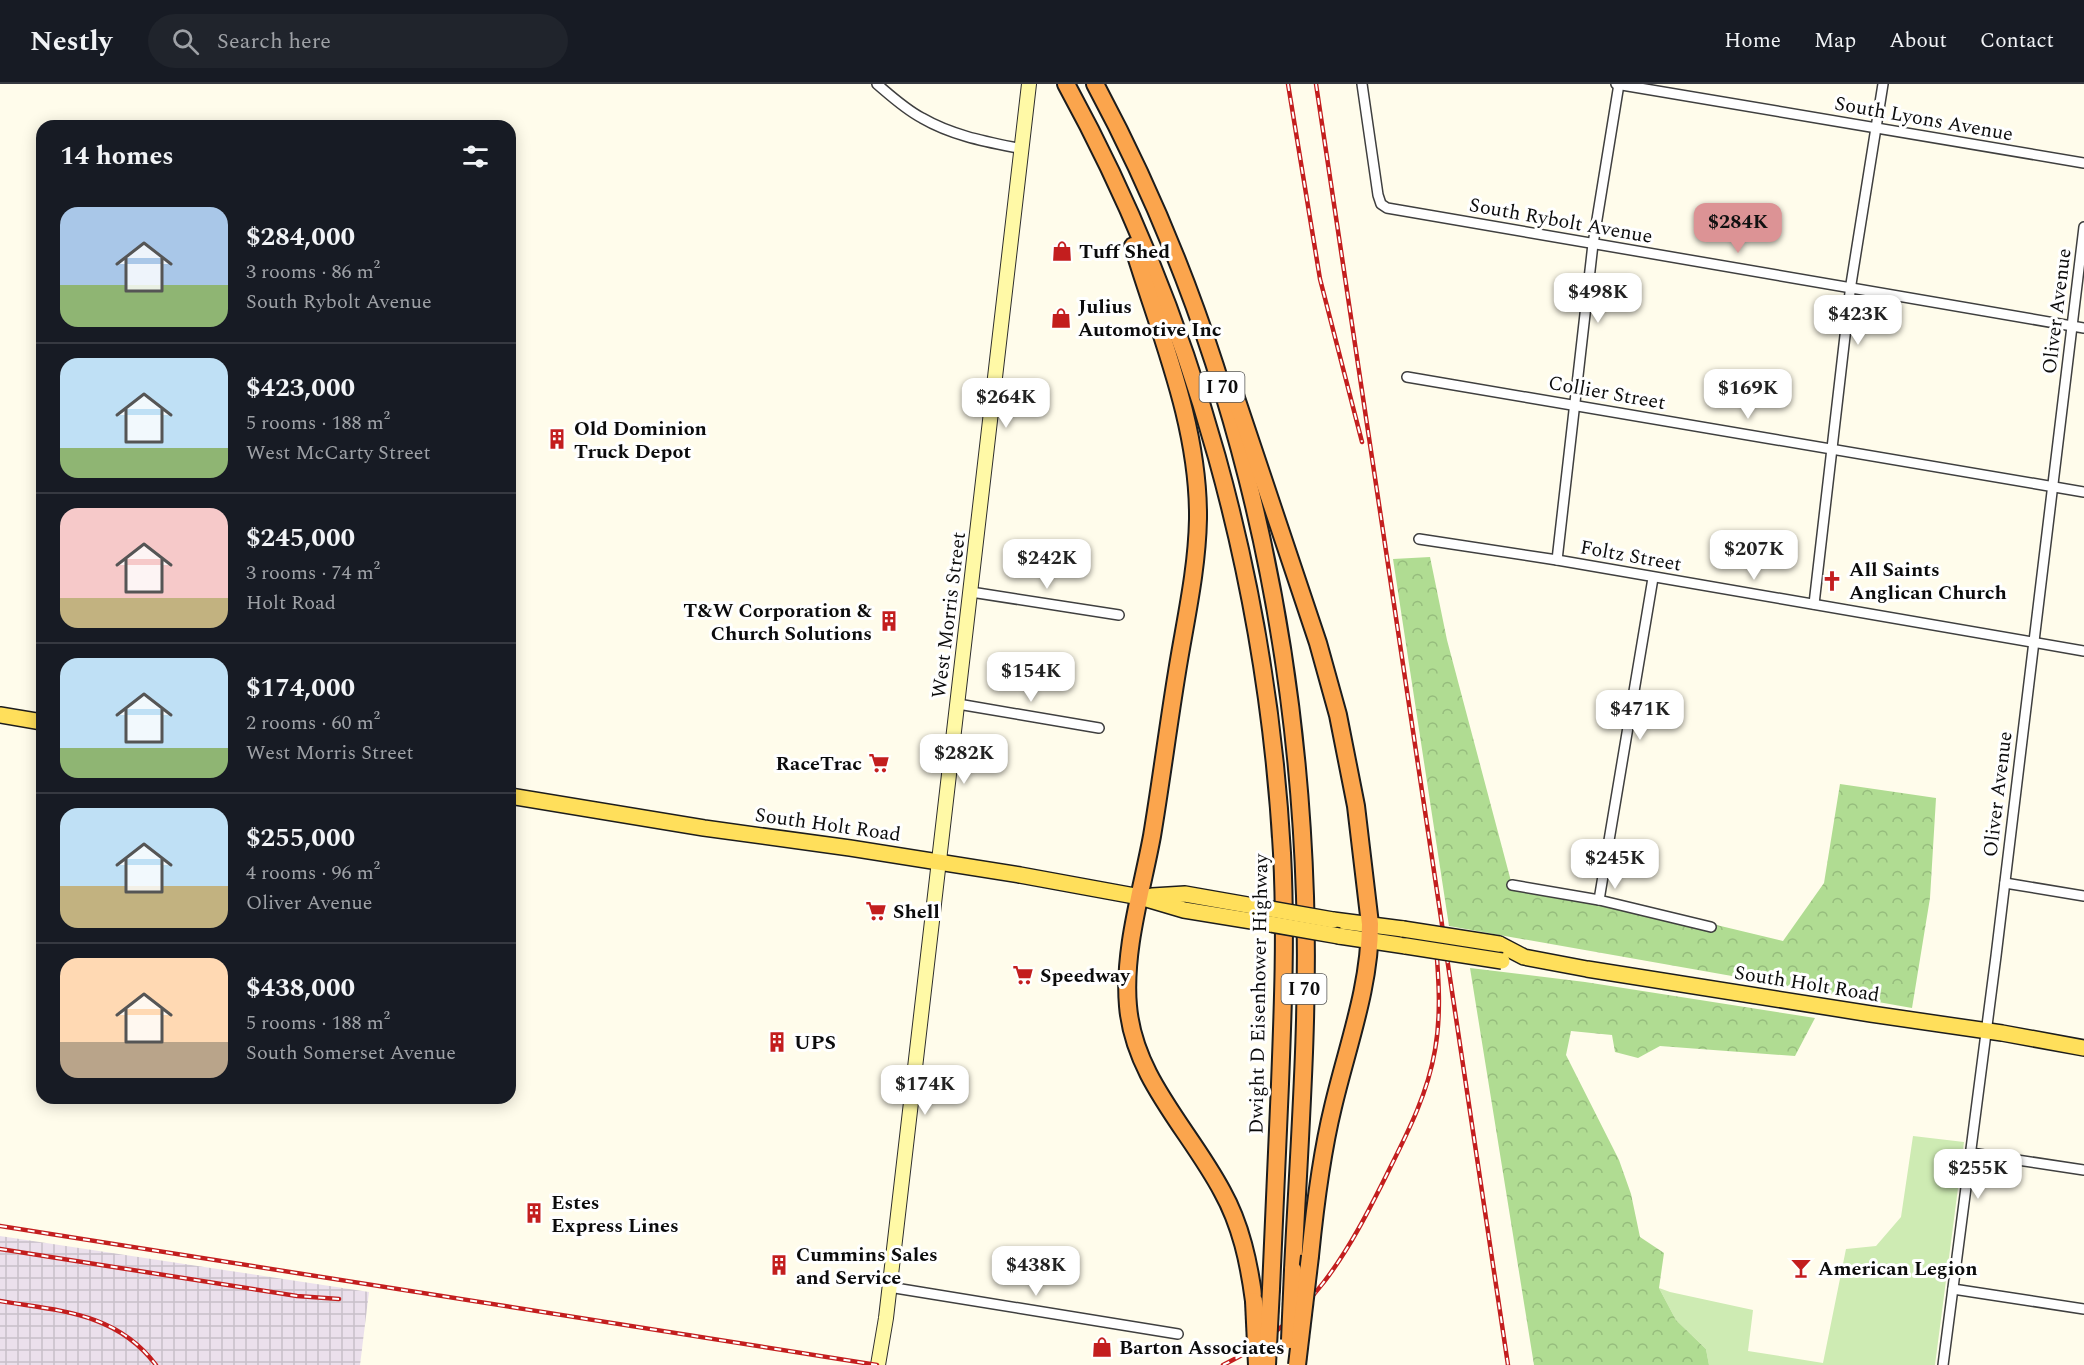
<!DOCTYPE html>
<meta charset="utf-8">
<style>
:root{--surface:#171b24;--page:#20242c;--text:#f1f3f6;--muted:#9ea1a6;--line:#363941;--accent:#dc9395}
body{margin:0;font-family:Spectral,serif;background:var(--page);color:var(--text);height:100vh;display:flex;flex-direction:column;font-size:22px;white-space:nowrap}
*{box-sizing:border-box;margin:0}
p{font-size:20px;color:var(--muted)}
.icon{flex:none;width:33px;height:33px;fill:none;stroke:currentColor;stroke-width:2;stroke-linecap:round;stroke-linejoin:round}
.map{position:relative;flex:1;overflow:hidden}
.side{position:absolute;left:36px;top:36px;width:480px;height:984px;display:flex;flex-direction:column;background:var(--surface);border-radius:18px;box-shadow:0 3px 15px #0003}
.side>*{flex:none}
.price{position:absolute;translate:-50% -51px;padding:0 14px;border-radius:12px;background:#fff;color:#222;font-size:20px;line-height:39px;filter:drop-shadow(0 2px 3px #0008)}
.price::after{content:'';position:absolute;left:50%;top:36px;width:18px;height:14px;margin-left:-9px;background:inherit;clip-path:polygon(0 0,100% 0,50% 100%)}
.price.on{background:var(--accent);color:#111}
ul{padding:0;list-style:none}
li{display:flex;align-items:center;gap:18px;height:150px;padding:0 24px}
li+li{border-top:2px solid var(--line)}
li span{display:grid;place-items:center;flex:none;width:168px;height:120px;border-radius:18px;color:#555}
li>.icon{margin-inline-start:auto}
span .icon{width:72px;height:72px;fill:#fffc;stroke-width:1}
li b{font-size:26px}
h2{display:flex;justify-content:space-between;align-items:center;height:72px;padding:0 24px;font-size:26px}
header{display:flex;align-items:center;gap:36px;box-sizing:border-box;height:84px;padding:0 30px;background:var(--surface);border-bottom:2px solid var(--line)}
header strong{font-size:28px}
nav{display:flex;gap:33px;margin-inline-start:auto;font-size:21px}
.search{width:420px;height:54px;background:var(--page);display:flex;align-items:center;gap:15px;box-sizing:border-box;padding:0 21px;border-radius:33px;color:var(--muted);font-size:22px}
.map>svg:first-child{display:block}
.industrial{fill:url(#industrial-grid)}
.grass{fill:#ceebb3}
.forest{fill:url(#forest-crowns)}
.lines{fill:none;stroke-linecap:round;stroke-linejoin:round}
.street-casing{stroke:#3f3f3f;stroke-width:12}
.secondary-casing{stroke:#2e2e2e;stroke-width:16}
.primary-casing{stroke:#1d1d1d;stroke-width:18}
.highway-casing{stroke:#1d1d1d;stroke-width:20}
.street{stroke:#fff;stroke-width:9}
.secondary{stroke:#fff9a6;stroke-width:14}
.primary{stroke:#ffdf5b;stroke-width:15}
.highway{stroke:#fba54d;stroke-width:16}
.rail-casing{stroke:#c31e1e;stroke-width:4.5}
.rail{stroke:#fff;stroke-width:2;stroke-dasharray:7;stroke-linecap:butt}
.primary-bridge-casing{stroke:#1d1d1d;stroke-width:18;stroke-linecap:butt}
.highway-bridge-casing{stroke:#1d1d1d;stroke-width:20;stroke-linecap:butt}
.primary-bridge{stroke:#ffdf5b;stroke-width:15}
.highway-bridge{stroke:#fba54d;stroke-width:16}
.labels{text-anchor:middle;stroke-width:6;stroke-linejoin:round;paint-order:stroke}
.shield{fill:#fff;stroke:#555;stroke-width:1.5}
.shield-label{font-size:18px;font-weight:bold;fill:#0c0c0c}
.street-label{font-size:20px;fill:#0c0c0c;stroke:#fff}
.poi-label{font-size:20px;font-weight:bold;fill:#0c0c0c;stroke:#fff;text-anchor:start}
</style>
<header>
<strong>Nestly</strong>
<div class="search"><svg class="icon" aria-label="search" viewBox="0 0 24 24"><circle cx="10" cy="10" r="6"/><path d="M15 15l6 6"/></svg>Search here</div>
<nav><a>Home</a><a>Map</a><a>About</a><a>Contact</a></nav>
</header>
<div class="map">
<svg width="2084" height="1281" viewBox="0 0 2084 1281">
<defs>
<pattern id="industrial-grid" width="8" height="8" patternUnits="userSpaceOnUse" patternTransform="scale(1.5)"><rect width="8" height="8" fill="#ebe0ec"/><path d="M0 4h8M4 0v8" fill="none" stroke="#c8bfc9"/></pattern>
<pattern id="forest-crowns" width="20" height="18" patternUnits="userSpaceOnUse" patternTransform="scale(1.5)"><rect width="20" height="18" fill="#b0dc92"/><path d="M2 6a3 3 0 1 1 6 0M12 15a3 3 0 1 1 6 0" fill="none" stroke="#96bc7d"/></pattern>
</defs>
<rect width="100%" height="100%" fill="#fffceb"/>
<polygon class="industrial" points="0,1152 369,1208 360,1281 0,1281"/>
<polygon class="grass" points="1913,1052 1964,1058 1935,1281 1709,1281 1706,1265 1676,1236 1659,1204 1670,1208 1753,1226 1748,1267 1823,1279 1846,1165 1876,1162 1901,1133"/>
<g class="forest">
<polygon points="1430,473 1447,556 1512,801 1604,814 1783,857 1824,799 1840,700 1936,714 1930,814 1912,924 1449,842 1393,475"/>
<polygon points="1470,884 1585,898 1815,934 1795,972 1660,962 1638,974 1615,968 1612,951 1571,947 1566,971 1619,1076 1631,1110 1640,1153 1664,1169 1659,1204 1676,1236 1706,1265 1709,1281 1534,1281"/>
</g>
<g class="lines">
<g class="street-casing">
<g id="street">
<path d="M877 0C891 12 905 25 922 34 953 52 988 58 1022 65"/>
<polyline points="1362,0 1378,111 1381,120 1387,124 2084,244"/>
<polyline points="1616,0 2084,79"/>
<polyline points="1407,293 2084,408"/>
<polyline points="1419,455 1557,476 2084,567"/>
<polyline points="1557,476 1593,160 1619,0"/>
<polyline points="971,508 1119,531"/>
<polyline points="1814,520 1851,200 1883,0"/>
<polyline points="958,620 1099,644"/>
<polyline points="2005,799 2084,812"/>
<polyline points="1512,801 1599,816 1711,843"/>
<polyline points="1599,816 1653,494"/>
<polyline points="1971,1069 2084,1086"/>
<polyline points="889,1203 1178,1250"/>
<polyline points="1953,1205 2084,1225"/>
<polyline points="1943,1281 1996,872 2084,143"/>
</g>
</g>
<g class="secondary-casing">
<polyline id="secondary" points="878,1281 886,1234 1029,0"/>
</g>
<g class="primary-casing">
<g id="primary">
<polyline points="0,631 42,638"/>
<polyline points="510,712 704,744 850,764 1020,791 1140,813 1184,826 1270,840"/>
<polyline points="1152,812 1185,810 1259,823"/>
<polyline points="1333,836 1403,845"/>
<polyline points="1339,852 1406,862"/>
<polyline points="1499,860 1524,873 1587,885 1871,930 2002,949 2084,964"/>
</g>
</g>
<g class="highway-casing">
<g id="highway">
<path d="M1066 0C1195 235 1267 502 1282 769 1286 846 1283 923 1280 1000 1277 1068 1274 1137 1271 1205"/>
<path d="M1095 0C1230 251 1296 529 1305 812 1309 937 1299 1062 1293 1186"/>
<path d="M1133 162C1160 251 1199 341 1198 435 1197 487 1185 538 1177 588 1168 643 1161 698 1152 752 1142 806 1123 867 1128 922 1134 994 1189 1045 1222 1107 1241 1141 1249 1179 1254 1217"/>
<path d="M1234 308 1318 559 1338 631 1356 722 1370 840C1370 903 1347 963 1333 1023 1321 1072 1315 1122 1310 1172"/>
</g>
</g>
<use href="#street" class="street"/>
<use href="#secondary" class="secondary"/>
<use href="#primary" class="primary"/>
<use href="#highway" class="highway"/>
<g class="rail-casing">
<g id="rail">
<polyline points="1288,0 1320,195 1362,358"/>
<polyline points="1316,0 1508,1281"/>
<polyline points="0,1142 877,1281"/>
<polyline points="0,1165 297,1212 339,1215"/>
<path d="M0 1217C59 1227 116 1228 156 1281"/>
<path d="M1223 1281C1311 1238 1348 1169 1390 1084 1409 1046 1428 1008 1435 966 1442 927 1438 887 1435 848"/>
</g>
</g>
<use href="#rail" class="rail"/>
<g class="primary-bridge-casing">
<g id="primary-bridge">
<polyline points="1259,823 1333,836"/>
<polyline points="1270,840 1339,852"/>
<polyline points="1403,845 1499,860"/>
<polyline points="1406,862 1502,877"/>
</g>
</g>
<g class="highway-bridge-casing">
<g id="highway-bridge">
<polyline points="1254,1217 1257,1281"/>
<polyline points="1290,1256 1293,1186"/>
<polyline points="1267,1281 1271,1205"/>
<polyline points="1297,1281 1310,1172"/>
</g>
</g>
<use href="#primary-bridge" class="primary-bridge"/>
<use href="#highway-bridge" class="highway-bridge"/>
</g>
<defs>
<g id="shop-bare" transform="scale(1.62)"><path d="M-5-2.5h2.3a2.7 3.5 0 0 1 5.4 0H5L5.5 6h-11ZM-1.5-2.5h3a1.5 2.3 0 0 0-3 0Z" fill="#c31e1e" stroke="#fff" stroke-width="2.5" paint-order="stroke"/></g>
<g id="building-bare" transform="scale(1.62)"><path d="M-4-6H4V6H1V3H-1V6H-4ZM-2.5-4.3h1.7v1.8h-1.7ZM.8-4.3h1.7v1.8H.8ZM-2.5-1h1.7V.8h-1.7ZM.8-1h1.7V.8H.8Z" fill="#c31e1e" stroke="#fff" stroke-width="2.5" paint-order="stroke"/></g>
<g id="church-bare" transform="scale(1.62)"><path d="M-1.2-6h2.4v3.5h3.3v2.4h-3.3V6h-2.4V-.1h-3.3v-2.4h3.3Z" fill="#c31e1e" stroke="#fff" stroke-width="2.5" paint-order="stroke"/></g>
<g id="supermarket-bare" transform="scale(1.62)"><path d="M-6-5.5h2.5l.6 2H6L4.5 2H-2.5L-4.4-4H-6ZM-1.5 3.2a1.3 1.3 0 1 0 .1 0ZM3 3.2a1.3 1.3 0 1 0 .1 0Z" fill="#c31e1e" stroke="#fff" stroke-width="2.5" paint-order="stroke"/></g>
<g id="bar-bare" transform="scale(1.62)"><path d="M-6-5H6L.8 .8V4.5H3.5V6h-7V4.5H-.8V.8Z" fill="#c31e1e" stroke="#fff" stroke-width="2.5" paint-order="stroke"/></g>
</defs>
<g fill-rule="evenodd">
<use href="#shop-bare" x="1062" y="167"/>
<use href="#shop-bare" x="1061" y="234"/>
<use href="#building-bare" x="557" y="355"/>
<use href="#church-bare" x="1832" y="497"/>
<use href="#building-bare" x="889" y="537"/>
<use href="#supermarket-bare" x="879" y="679"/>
<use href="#supermarket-bare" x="876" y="827"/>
<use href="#supermarket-bare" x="1023" y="891"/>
<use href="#building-bare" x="777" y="958"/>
<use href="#building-bare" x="534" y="1129"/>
<use href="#building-bare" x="779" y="1181"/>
<use href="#bar-bare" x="1801" y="1184"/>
<use href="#shop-bare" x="1102" y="1263"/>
</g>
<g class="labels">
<g class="shield">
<rect x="1199.5" y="288" width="45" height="30" rx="4.5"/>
<rect x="1281.5" y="890" width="45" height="30" rx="4.5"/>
</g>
<g class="shield-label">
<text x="1222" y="309">I 70</text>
<text x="1304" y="911">I 70</text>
</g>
<g class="street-label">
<text transform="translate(1924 34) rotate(10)" y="7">South Lyons Avenue</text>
<text transform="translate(1561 136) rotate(10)" y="7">South Rybolt Avenue</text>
<text transform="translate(2056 227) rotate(-83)" y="7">Oliver Avenue</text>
<text transform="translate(1607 308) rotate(10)" y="7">Collier Street</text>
<text transform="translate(1631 471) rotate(10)" y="7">Foltz Street</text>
<text transform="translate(948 531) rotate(-83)" y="7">West Morris Street</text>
<text transform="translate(1997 710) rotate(-83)" y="7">Oliver Avenue</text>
<text transform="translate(828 740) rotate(8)" y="7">South Holt Road</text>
<text transform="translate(1807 899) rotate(9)" y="7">South Holt Road</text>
<text transform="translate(1258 910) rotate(-89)" y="7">Dwight D Eisenhower Highway</text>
</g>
<g class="poi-label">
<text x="1079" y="174">Tuff Shed</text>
<text x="1078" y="229">Julius<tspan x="1078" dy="23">Automotive Inc</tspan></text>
<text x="574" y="351">Old Dominion<tspan x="574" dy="23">Truck Depot</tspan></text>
<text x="1849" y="492">All Saints<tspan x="1849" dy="23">Anglican Church</tspan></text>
<text x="872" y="533" text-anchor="end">T&amp;W Corporation &amp;<tspan x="872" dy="23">Church Solutions</tspan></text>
<text x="862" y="686" text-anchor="end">RaceTrac</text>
<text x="893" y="834">Shell</text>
<text x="1040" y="898">Speedway</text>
<text x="794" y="965">UPS</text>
<text x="551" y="1125">Estes<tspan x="551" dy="23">Express Lines</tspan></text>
<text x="796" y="1177">Cummins Sales<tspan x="796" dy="23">and Service</tspan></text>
<text x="1818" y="1191">American Legion</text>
<text x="1119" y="1270">Barton Associates</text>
</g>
</g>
</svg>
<b class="price on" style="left:1738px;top:170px">$284K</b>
<b class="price" style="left:1598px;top:240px">$498K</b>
<b class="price" style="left:1858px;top:262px">$423K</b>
<b class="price" style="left:1748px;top:336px">$169K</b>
<b class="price" style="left:1006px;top:345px">$264K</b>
<b class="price" style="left:1754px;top:497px">$207K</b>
<b class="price" style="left:1047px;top:506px">$242K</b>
<b class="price" style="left:1031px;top:619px">$154K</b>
<b class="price" style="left:1640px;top:657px">$471K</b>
<b class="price" style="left:964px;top:701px">$282K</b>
<b class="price" style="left:1615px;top:806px">$245K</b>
<b class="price" style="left:925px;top:1032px">$174K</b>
<b class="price" style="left:1978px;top:1116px">$255K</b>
<b class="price" style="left:1036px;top:1213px">$438K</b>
<section class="side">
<h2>14 homes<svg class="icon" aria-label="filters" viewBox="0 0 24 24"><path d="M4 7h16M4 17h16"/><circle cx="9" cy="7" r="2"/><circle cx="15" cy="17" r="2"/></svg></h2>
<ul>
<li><span style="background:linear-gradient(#a9c7e8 65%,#8fb573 0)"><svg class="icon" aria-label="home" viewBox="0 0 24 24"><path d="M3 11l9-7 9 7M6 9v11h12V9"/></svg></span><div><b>$284,000</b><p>3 rooms · 86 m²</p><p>South Rybolt Avenue</p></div></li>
<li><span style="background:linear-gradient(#bfe0f5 75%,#8fb573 0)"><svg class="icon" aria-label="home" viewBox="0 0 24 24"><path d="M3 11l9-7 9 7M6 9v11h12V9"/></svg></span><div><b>$423,000</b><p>5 rooms · 188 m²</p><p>West McCarty Street</p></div></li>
<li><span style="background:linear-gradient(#f6c9c9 75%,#c2b280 0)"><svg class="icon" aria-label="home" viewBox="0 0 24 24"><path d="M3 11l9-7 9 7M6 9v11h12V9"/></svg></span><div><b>$245,000</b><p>3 rooms · 74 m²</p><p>Holt Road</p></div></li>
<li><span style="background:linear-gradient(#bfe0f5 75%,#8fb573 0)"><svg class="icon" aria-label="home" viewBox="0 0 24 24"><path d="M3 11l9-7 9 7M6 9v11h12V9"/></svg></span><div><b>$174,000</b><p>2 rooms · 60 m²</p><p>West Morris Street</p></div></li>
<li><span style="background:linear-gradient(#bfe0f5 65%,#c2b280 0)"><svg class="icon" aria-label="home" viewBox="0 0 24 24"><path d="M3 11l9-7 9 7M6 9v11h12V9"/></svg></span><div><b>$255,000</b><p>4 rooms · 96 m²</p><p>Oliver Avenue</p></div></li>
<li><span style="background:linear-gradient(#ffd9b3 70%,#b9a48a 0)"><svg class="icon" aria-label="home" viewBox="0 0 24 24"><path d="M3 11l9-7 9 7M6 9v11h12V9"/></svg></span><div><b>$438,000</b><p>5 rooms · 188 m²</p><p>South Somerset Avenue</p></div></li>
</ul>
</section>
</div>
